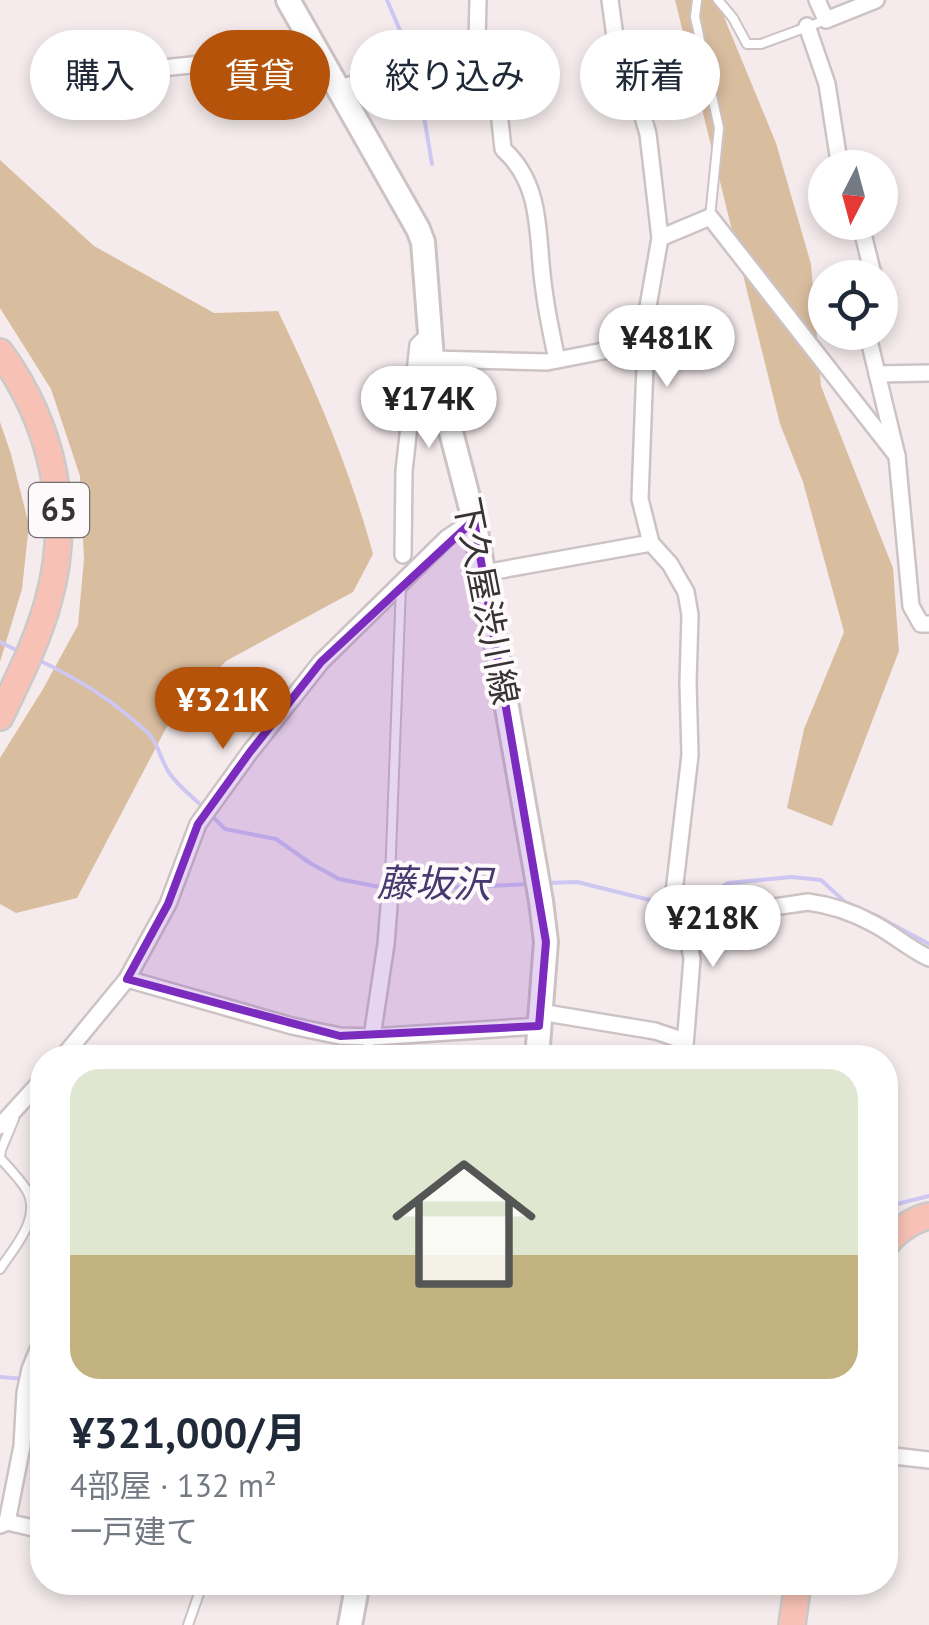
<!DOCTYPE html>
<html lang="ja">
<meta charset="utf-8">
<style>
:root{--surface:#fff;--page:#f6f6f7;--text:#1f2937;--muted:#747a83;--line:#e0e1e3;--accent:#b45309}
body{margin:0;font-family:"PT Sans","Noto Sans JP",sans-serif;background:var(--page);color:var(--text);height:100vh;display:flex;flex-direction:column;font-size:38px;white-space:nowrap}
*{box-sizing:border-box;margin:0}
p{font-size:32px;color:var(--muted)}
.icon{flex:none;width:55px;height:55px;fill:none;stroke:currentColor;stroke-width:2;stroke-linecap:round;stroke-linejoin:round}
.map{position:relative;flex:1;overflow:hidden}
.details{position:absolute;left:30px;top:1045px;width:868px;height:550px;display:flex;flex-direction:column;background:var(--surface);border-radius:40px;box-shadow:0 5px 15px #0003}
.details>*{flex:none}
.hud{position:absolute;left:30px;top:30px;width:870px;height:90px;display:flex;gap:20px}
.needle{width:65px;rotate:186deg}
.controls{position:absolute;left:808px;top:150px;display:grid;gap:20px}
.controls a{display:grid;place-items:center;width:90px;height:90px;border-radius:50%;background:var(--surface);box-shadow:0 5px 15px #0003;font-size:50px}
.price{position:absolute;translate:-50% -85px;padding:0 22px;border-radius:35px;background:#fff;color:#222;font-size:32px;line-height:65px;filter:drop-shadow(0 2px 5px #0008)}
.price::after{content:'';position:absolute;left:50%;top:60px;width:30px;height:22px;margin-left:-15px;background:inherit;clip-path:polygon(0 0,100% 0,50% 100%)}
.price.active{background:var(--accent);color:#fff}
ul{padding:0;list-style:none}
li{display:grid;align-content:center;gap:20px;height:530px;padding:0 40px}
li+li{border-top:2px solid var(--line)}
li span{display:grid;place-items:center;height:310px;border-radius:30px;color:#555}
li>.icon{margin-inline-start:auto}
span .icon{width:180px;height:180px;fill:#fffc;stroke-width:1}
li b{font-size:42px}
.tag{padding:0 35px;border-radius:45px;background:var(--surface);box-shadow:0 5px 15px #0003;font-size:35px;line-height:90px}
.tag.active{background:var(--accent);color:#fff}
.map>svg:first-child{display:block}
.green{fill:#d9bd9f}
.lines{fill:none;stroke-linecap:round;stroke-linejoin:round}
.stream{stroke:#cdc7f2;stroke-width:4}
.service-casing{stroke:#cdc3c5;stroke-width:12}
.minor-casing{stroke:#cdc3c5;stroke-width:20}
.secondary-casing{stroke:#cdc3c5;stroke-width:28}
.primary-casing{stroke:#cbcaca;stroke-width:30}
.service{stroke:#fff;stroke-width:8}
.minor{stroke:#fff;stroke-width:15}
.secondary{stroke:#fff;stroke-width:22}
.primary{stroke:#f7c2b5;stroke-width:25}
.marked{fill:#7b2cbf;fill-opacity:0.2;stroke:#7b2cbf;stroke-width:8;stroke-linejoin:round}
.labels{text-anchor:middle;stroke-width:8;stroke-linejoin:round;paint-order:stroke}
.shield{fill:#fefafb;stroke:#736f70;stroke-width:2.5}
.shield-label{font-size:32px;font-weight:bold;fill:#373334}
.street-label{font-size:35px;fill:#373334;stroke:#fefafb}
.water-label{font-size:38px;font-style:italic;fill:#453970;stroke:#fefafb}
</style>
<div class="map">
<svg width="929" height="1625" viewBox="0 0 929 1625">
<rect width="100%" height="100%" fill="#f5ebed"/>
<g class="green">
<polygon points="675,0 717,0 776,143 811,264 821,386 893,568 899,651 832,826 787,808 804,729 844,632 803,482 780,424"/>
<path d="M0 160 94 246 214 313 278 311C316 390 350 469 373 554L353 592 226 661 172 717 77 898 16 913 0 904V758L43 689 78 625 84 559 80 476 51 389 0 308Z"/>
<polygon points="0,422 11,454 29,525 22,589 0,662"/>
</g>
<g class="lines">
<g class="stream">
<polyline points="387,0 413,61"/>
<polyline points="416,70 432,164"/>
<polyline points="0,642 18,651"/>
<path d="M36 659C78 678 114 701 148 733 159 744 161 762 170 774 179 787 193 797 204 808"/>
<polyline points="211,815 225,829 276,839 310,863 339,879 395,890 531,884"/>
<polyline points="546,883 577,882 658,902 674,903"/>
<polyline points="683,904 696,905 728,883 792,877 821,880 845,902 875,915 929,944"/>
<polyline points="885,1207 929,1196"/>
<polyline points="0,1377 25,1379"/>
</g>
<g class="service-casing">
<g id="service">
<polyline points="697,0 695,17 719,128 710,217"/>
<polyline points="718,0 733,18 747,44 761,44 826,20"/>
<polyline points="389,906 401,586"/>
<polyline points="362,1058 371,1039"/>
<polyline points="0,1157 1,1150 14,1119"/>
<path d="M0 1158C9 1168 19 1178 26 1189 43 1217 15 1246 0 1269"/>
<polyline points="188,1625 203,1582"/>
</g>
</g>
<g class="minor-casing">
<g id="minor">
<polyline points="610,0 619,66 636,93 648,134 660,238 647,312 640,499 651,543 670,564 686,592 690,615 688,683 690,755 674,892 685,920 692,959 684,1058"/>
<polyline points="817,0 826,20 876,0"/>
<polyline points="807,26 827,84 840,168"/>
<path d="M477 40 479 62 497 93 503 149C545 187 536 240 544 290 547 314 552 337 557 360"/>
<polyline points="56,79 258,58 310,38"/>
<polyline points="339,88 445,59 467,42 477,40 478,0"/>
<polyline points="860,222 874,278"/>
<polyline points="660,238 710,217 897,456"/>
<polyline points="867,332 897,456 911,606 921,624 929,624"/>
<polyline points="432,359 547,362 624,347 646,356"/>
<polyline points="877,374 929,373"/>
<polyline points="403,555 404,471 418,345 431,333"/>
<polyline points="484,573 651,543"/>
<path d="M685 920 808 902C830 905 852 912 872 923 892 933 908 948 929 958"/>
<polyline points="127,979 292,1026 340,1036 372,1037 539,1026"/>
<polyline points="540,1012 655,1031 685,1041"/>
<polyline points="372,1037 386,944 389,906"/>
<polyline points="62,1058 127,979 168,904 198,824 250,752 321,662 447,538 474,520"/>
<polyline points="0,1126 42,1080"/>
<polyline points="885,1455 929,1460"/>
<polyline points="7,1522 22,1446 25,1393 30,1369 42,1340"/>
<polyline points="0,1525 7,1522 42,1530"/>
</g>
</g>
<g class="secondary-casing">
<g id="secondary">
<polyline points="288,0 418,229 423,242 432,359 474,520 541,901 546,942 537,1058"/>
<polyline points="350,1625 358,1582"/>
</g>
</g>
<g class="primary-casing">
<g id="primary">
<path d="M0 352C53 425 73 514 48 602 37 642 18 679 0 717"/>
<path d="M885 1245C894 1233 913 1219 929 1216"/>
<polyline points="792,1625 798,1582"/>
</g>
</g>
<use href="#service" class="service"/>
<use href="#minor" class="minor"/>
<use href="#secondary" class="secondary"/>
<use href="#primary" class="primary"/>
</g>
<path class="marked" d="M474 520 546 942 539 1026 340 1036 127 979 168 904 198 824 250 752 321 662Z"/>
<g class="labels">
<rect class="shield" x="29" y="483" width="60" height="54" rx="8"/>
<g class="shield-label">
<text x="59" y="521">65</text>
</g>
<g class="street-label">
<text transform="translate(486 601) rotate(79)" y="12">下久屋渋川線</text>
</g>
<g class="water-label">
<text transform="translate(434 884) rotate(1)" y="13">藤坂沢</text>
</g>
</g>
</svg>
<div class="controls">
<a><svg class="needle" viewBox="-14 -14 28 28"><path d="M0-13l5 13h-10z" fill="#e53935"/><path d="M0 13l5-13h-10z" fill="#747a83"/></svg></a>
<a><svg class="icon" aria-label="locate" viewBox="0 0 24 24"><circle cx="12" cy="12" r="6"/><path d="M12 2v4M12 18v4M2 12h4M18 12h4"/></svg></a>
</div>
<b class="price" style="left:667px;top:390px">¥481K</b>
<b class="price" style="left:429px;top:451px">¥174K</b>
<b class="price active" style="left:223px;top:752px">¥321K</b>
<b class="price" style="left:713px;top:970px">¥218K</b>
<div class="hud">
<a class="tag">購入</a>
<a class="tag active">賃貸</a>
<a class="tag">絞り込み</a>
<a class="tag">新着</a>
</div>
<section class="details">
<ul>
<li><span style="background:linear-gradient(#dfe7d0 60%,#c2b280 0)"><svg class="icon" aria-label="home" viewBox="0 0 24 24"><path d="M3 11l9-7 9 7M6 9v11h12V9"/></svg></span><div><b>¥321,000/月</b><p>4部屋 · 132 m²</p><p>一戸建て</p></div></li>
</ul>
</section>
</div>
